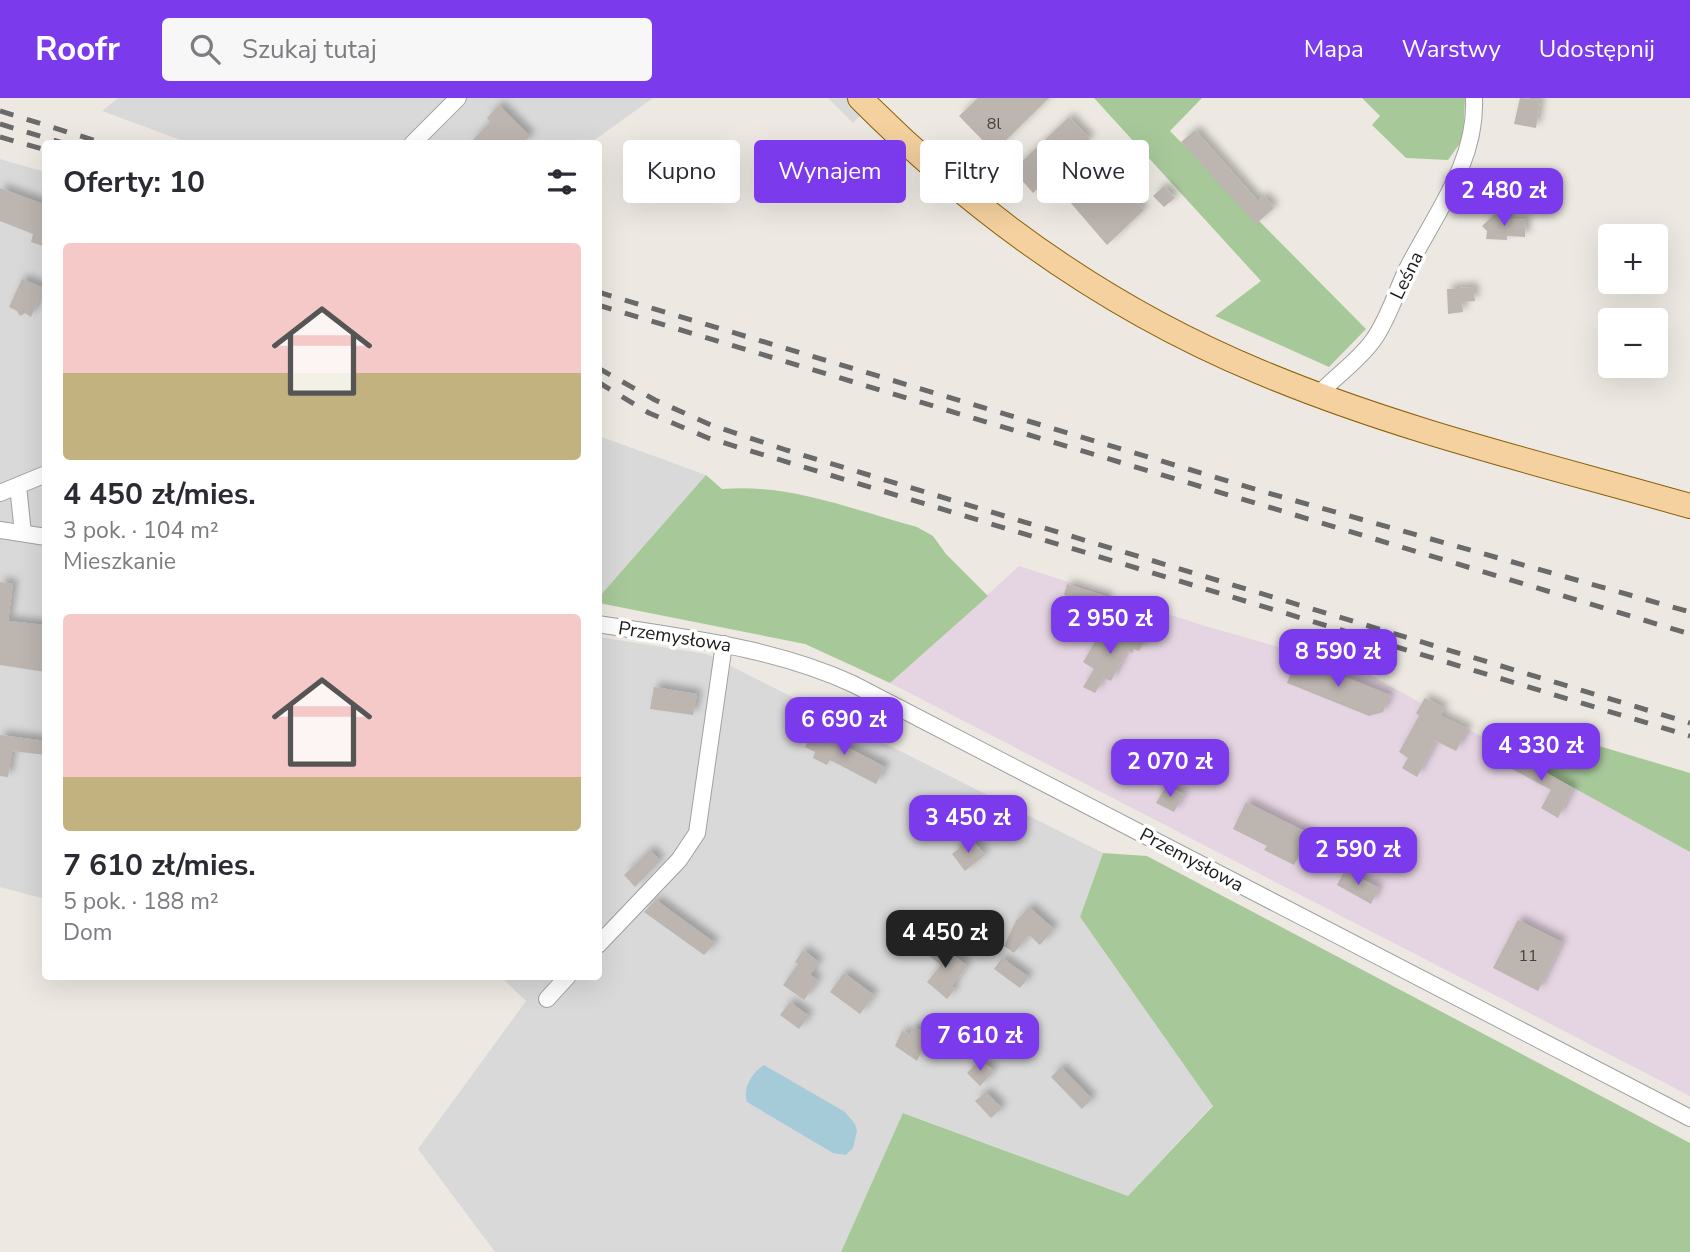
<!DOCTYPE html>
<html lang="pl">
<meta charset="utf-8">
<style>
:root{--surface:#fff;--page:#f7f7f7;--text:#2b2b33;--muted:#7c7c81;--accent:#7c3aed}
body{margin:0;font-family:"Nunito Sans",sans-serif;background:var(--page);color:var(--text);height:100vh;display:flex;flex-direction:column;font-size:26px;white-space:nowrap}
*{box-sizing:border-box;margin:0}
p{font-size:23px;color:var(--muted)}
.icon{flex:none;width:38px;height:38px;fill:none;stroke:currentColor;stroke-width:2;stroke-linecap:round;stroke-linejoin:round}
.map{position:relative;flex:1;overflow:hidden}
.details{position:absolute;left:42px;top:42px;width:560px;height:840px;display:flex;flex-direction:column;background:var(--surface);border-radius:7px;box-shadow:0 7px 28px #0002}
.details>*{flex:none}
.hud{position:absolute;left:623px;top:42px;width:665px;height:63px;display:flex;gap:14px}
.fabs{position:absolute;left:1598px;top:126px;display:grid;gap:14px}
.fabs a{display:grid;place-items:center;width:70px;height:70px;border-radius:7px;background:var(--surface);box-shadow:0 7px 28px #0002;font-size:35px}
.price{position:absolute;translate:-50% -60px;padding:0 16px;border-radius:14px;background:var(--accent);color:#fff;font-size:23px;line-height:46px;filter:drop-shadow(0 2px 4px #0008)}
.price::after{content:'';position:absolute;left:50%;top:42px;width:21px;height:16px;margin-left:-10px;background:inherit;clip-path:polygon(0 0,100% 0,50% 100%)}
.price.on{background:#222;color:#fff}
ul{padding:0;list-style:none}
li{display:grid;align-content:center;gap:14px;height:371px;padding:0 21px}
li span{display:grid;place-items:center;height:217px;border-radius:7px;color:#555}
li>.icon{margin-inline-start:auto}
span .icon{width:126px;height:126px;fill:#fffc;stroke-width:1}
li b{font-size:30px}
h2{display:flex;justify-content:space-between;align-items:center;height:84px;padding:0 21px;font-size:30px}
.chip{padding:0 24px;border-radius:7px;background:var(--surface);box-shadow:0 7px 28px #0002;font-size:24px;line-height:63px}
.chip.on{background:var(--accent);color:#fff}
header{display:flex;align-items:center;gap:42px;box-sizing:border-box;height:98px;padding:0 35px;background:var(--accent);color:#fff}
header strong{font-size:33px}
nav{display:flex;gap:38px;margin-inline-start:auto;font-size:24px}
.search{width:490px;height:63px;background:var(--page);display:flex;align-items:center;gap:18px;box-sizing:border-box;padding:0 24px;border-radius:7px;color:var(--muted);font-size:26px}
.map>svg:first-child{display:block}
.residential{fill:#dad9d9}
.industrial{fill:#e5d5e2}
.forest{fill:#a7c99a}
.water{fill:#a5cbd8}
.building{fill:#bdb5af;filter:url(#shadow)}
.lines{fill:none;stroke-linecap:round;stroke-linejoin:round}
.minor-casing{stroke:#a0a0a0;stroke-width:18}
.primary-casing{stroke:#8a620a;stroke-width:26}
.minor{stroke:#fff;stroke-width:16}
.primary{stroke:#f5d19f;stroke-width:24}
.rail{stroke:#6a6a6a;stroke-width:5;stroke-dasharray:14 14;stroke-linecap:butt}
.labels{text-anchor:middle;stroke-width:7;stroke-linejoin:round;paint-order:stroke}
.number-label{font-size:16px;fill:#444241}
.street-label{font-size:19px;fill:#1c1c1c;stroke:#fff}
</style>
<header>
<strong>Roofr</strong>
<div class="search"><svg class="icon" aria-label="search" viewBox="0 0 24 24"><circle cx="10" cy="10" r="6"/><path d="M15 15l6 6"/></svg>Szukaj tutaj</div>
<nav><a>Mapa</a><a>Warstwy</a><a>Udostępnij</a></nav>
</header>
<div class="map">
<svg width="1690" height="1154" viewBox="0 0 1690 1154">
<defs>
<filter id="shadow"><feDropShadow dx="5" dy="-5" stdDeviation="3.5" flood-color="#0004"/></filter>
</defs>
<rect width="100%" height="100%" fill="#ede9e2"/>
<g class="residential">
<polygon points="118,0 653,0 589,46 189,45 102,13"/>
<polygon points="828,0 878,0 853,25"/>
<polygon points="0,61 45,74 45,801 0,789"/>
<polygon points="599,338 706,377 599,499"/>
<polygon points="599,539 707,556 1103,755 1080,819 1213,1007 1128,1098 904,1015 841,1154 495,1154 418,1051 526,903 501,879 598,878"/>
</g>
<polygon class="industrial" points="1019,468 1205,528 1363,573 1690,754 1690,998 890,585"/>
<g class="forest">
<polygon points="1094,0 1202,0 1170,33 1366,231 1329,269 1215,218 1261,183"/>
<polygon points="1362,0 1465,0 1463,41 1448,62 1406,60 1372,27 1380,18"/>
<path d="M706 377 722 391C788 385 854 412 917 429L933 438 946 456 988 498 890 585 805 546 599 505V499Z"/>
<polygon points="1562,637 1690,675 1690,754 1487,642"/>
<polygon points="1103,755 1147,758 1690,1045 1690,1154 841,1154 903,1015 1128,1098 1213,1008 1080,819"/>
</g>
<path class="water" d="M764 967 845 1014 855 1026 857 1033 853 1050 846 1057 833 1055 747 1004C742 991 752 974 764 967Z"/>
<g class="building">
<polygon points="978,0 1049,0 994,54 959,18"/>
<polygon points="1520,0 1540,2 1536,30 1514,26"/>
<polygon points="499,7 530,38 523,46 469,46 490,24 487,20"/>
<polygon points="1069,19 1090,41 1033,95 1013,72"/>
<polygon points="1195,32 1258,103 1264,98 1274,110 1256,126 1181,44"/>
<polygon points="1100,75 1121,99 1126,93 1144,112 1107,147 1070,104"/>
<polygon points="1164,88 1175,100 1164,109 1153,98"/>
<polygon points="0,90 46,107 46,149 31,144 33,136 0,123"/>
<polygon points="1494,117 1508,117 1508,121 1526,122 1525,139 1507,138 1507,142 1486,141 1487,133 1482,128"/>
<polygon points="22,181 44,190 31,219 25,215 20,218 17,213 9,209"/>
<polygon points="1473,189 1475,203 1462,204 1463,214 1448,216 1447,191"/>
<polygon points="0,484 13,486 8,523 46,527 46,574 0,567"/>
<polygon points="1067,486 1109,499 1104,510 1064,497"/>
<polygon points="1123,529 1146,541 1139,553 1134,551 1132,555 1127,552 1111,583 1104,580 1095,595 1083,589 1094,571 1083,564 1098,539 1110,546 1116,533 1119,534"/>
<polygon points="1297,560 1390,597 1383,614 1369,618 1287,585"/>
<polygon points="654,589 697,596 693,617 650,611"/>
<polygon points="1425,600 1444,610 1440,617 1468,631 1456,653 1436,643 1417,679 1402,670 1408,660 1399,654 1419,618 1416,615"/>
<polygon points="814,632 885,669 876,686 830,662 827,667 813,660 815,654 805,649"/>
<polygon points="0,637 46,643 46,657 12,653 8,679 0,678"/>
<polygon points="1506,652 1573,690 1558,720 1541,710 1551,692 1499,664"/>
<polygon points="1166,688 1184,696 1174,714 1156,705"/>
<polygon points="1246,704 1310,736 1294,767 1264,752 1267,748 1233,731"/>
<polygon points="971,740 985,757 965,773 952,756"/>
<polygon points="650,752 660,763 635,789 624,777"/>
<polygon points="1345,772 1379,790 1371,806 1337,787"/>
<polygon points="656,802 715,845 704,857 644,814"/>
<polygon points="1029,809 1054,831 1040,847 1029,837 1014,855 1004,848 1016,823"/>
<polygon points="1518,822 1562,844 1538,893 1493,870"/>
<polygon points="937,843 967,868 952,888 955,891 947,901 927,884 941,867 927,856"/>
<polygon points="803,852 819,864 810,877 818,882 804,902 783,887 798,866 795,864"/>
<polygon points="1002,860 1029,879 1020,890 994,871"/>
<polygon points="844,875 874,897 860,916 830,894"/>
<polygon points="790,904 809,918 799,931 780,917"/>
<polygon points="913,929 929,936 917,963 895,948 902,933 910,936"/>
<polygon points="977,965 987,967 994,973 980,988 967,975"/>
<polygon points="1061,969 1092,1001 1082,1011 1051,979"/>
<polygon points="986,994 1002,1010 991,1020 975,1003"/>
</g>
<g class="lines">
<g class="minor-casing">
<g id="minor">
<polyline points="412,46 458,0"/>
<path d="M1321 298 1325 290C1341 274 1361 260 1374 241 1388 221 1396 195 1406 173 1434 117 1477 65 1474 0"/>
<polyline points="18,388 23,435"/>
<polyline points="0,395 46,376"/>
<polyline points="0,432 46,439"/>
<path d="M598 526C685 540 772 549 853 586L1690 1020"/>
<polyline points="598,847 679,762 697,735 724,546"/>
<polyline points="547,901 568,878"/>
</g>
</g>
<g class="primary-casing">
<path id="primary" d="M860 0C975 116 1108 211 1260 274 1398 332 1546 367 1690 408"/>
</g>
<use href="#minor" class="minor"/>
<use href="#primary" class="primary"/>
<g class="rail">
<polyline points="0,13 106,46"/>
<polyline points="0,26 66,46"/>
<polyline points="0,39 46,52"/>
<polyline points="598,194 1268,395 1690,514"/>
<polyline points="598,207 1690,536"/>
<polyline points="598,270 655,302 711,327 786,352 1690,625"/>
<polyline points="598,284 649,315 708,340 1690,638"/>
</g>
</g>
<g class="labels">
<g class="number-label">
<text x="994" y="31">8l</text>
<text x="1528" y="863">11</text>
</g>
<g class="street-label">
<text transform="translate(1406 177) rotate(-64)" y="7">Leśna</text>
<text transform="translate(675 538) rotate(9)" y="7">Przemysłowa</text>
<text transform="translate(1192 761) rotate(28)" y="7">Przemysłowa</text>
</g>
</g>
</svg>
<div class="fabs">
<a>+</a>
<a>−</a>
</div>
<b class="price" style="left:1504px;top:130px">2 480 zł</b>
<b class="price" style="left:1110px;top:558px">2 950 zł</b>
<b class="price" style="left:1338px;top:591px">8 590 zł</b>
<b class="price" style="left:844px;top:659px">6 690 zł</b>
<b class="price" style="left:1541px;top:685px">4 330 zł</b>
<b class="price" style="left:1170px;top:701px">2 070 zł</b>
<b class="price" style="left:968px;top:757px">3 450 zł</b>
<b class="price" style="left:1358px;top:789px">2 590 zł</b>
<b class="price on" style="left:945px;top:872px">4 450 zł</b>
<b class="price" style="left:980px;top:975px">7 610 zł</b>
<div class="hud">
<a class="chip">Kupno</a>
<a class="chip on">Wynajem</a>
<a class="chip">Filtry</a>
<a class="chip">Nowe</a>
</div>
<section class="details">
<h2>Oferty: 10<svg class="icon" aria-label="filters" viewBox="0 0 24 24"><path d="M4 7h16M4 17h16"/><circle cx="9" cy="7" r="2"/><circle cx="15" cy="17" r="2"/></svg></h2>
<ul>
<li><span style="background:linear-gradient(#f6c9c9 60%,#c2b280 0)"><svg class="icon" aria-label="home" viewBox="0 0 24 24"><path d="M3 11l9-7 9 7M6 9v11h12V9"/></svg></span><div><b>4 450 zł/mies.</b><p>3 pok. · 104 m²</p><p>Mieszkanie</p></div></li>
<li><span style="background:linear-gradient(#f6c9c9 75%,#c2b280 0)"><svg class="icon" aria-label="home" viewBox="0 0 24 24"><path d="M3 11l9-7 9 7M6 9v11h12V9"/></svg></span><div><b>7 610 zł/mies.</b><p>5 pok. · 188 m²</p><p>Dom</p></div></li>
</ul>
</section>
</div>
